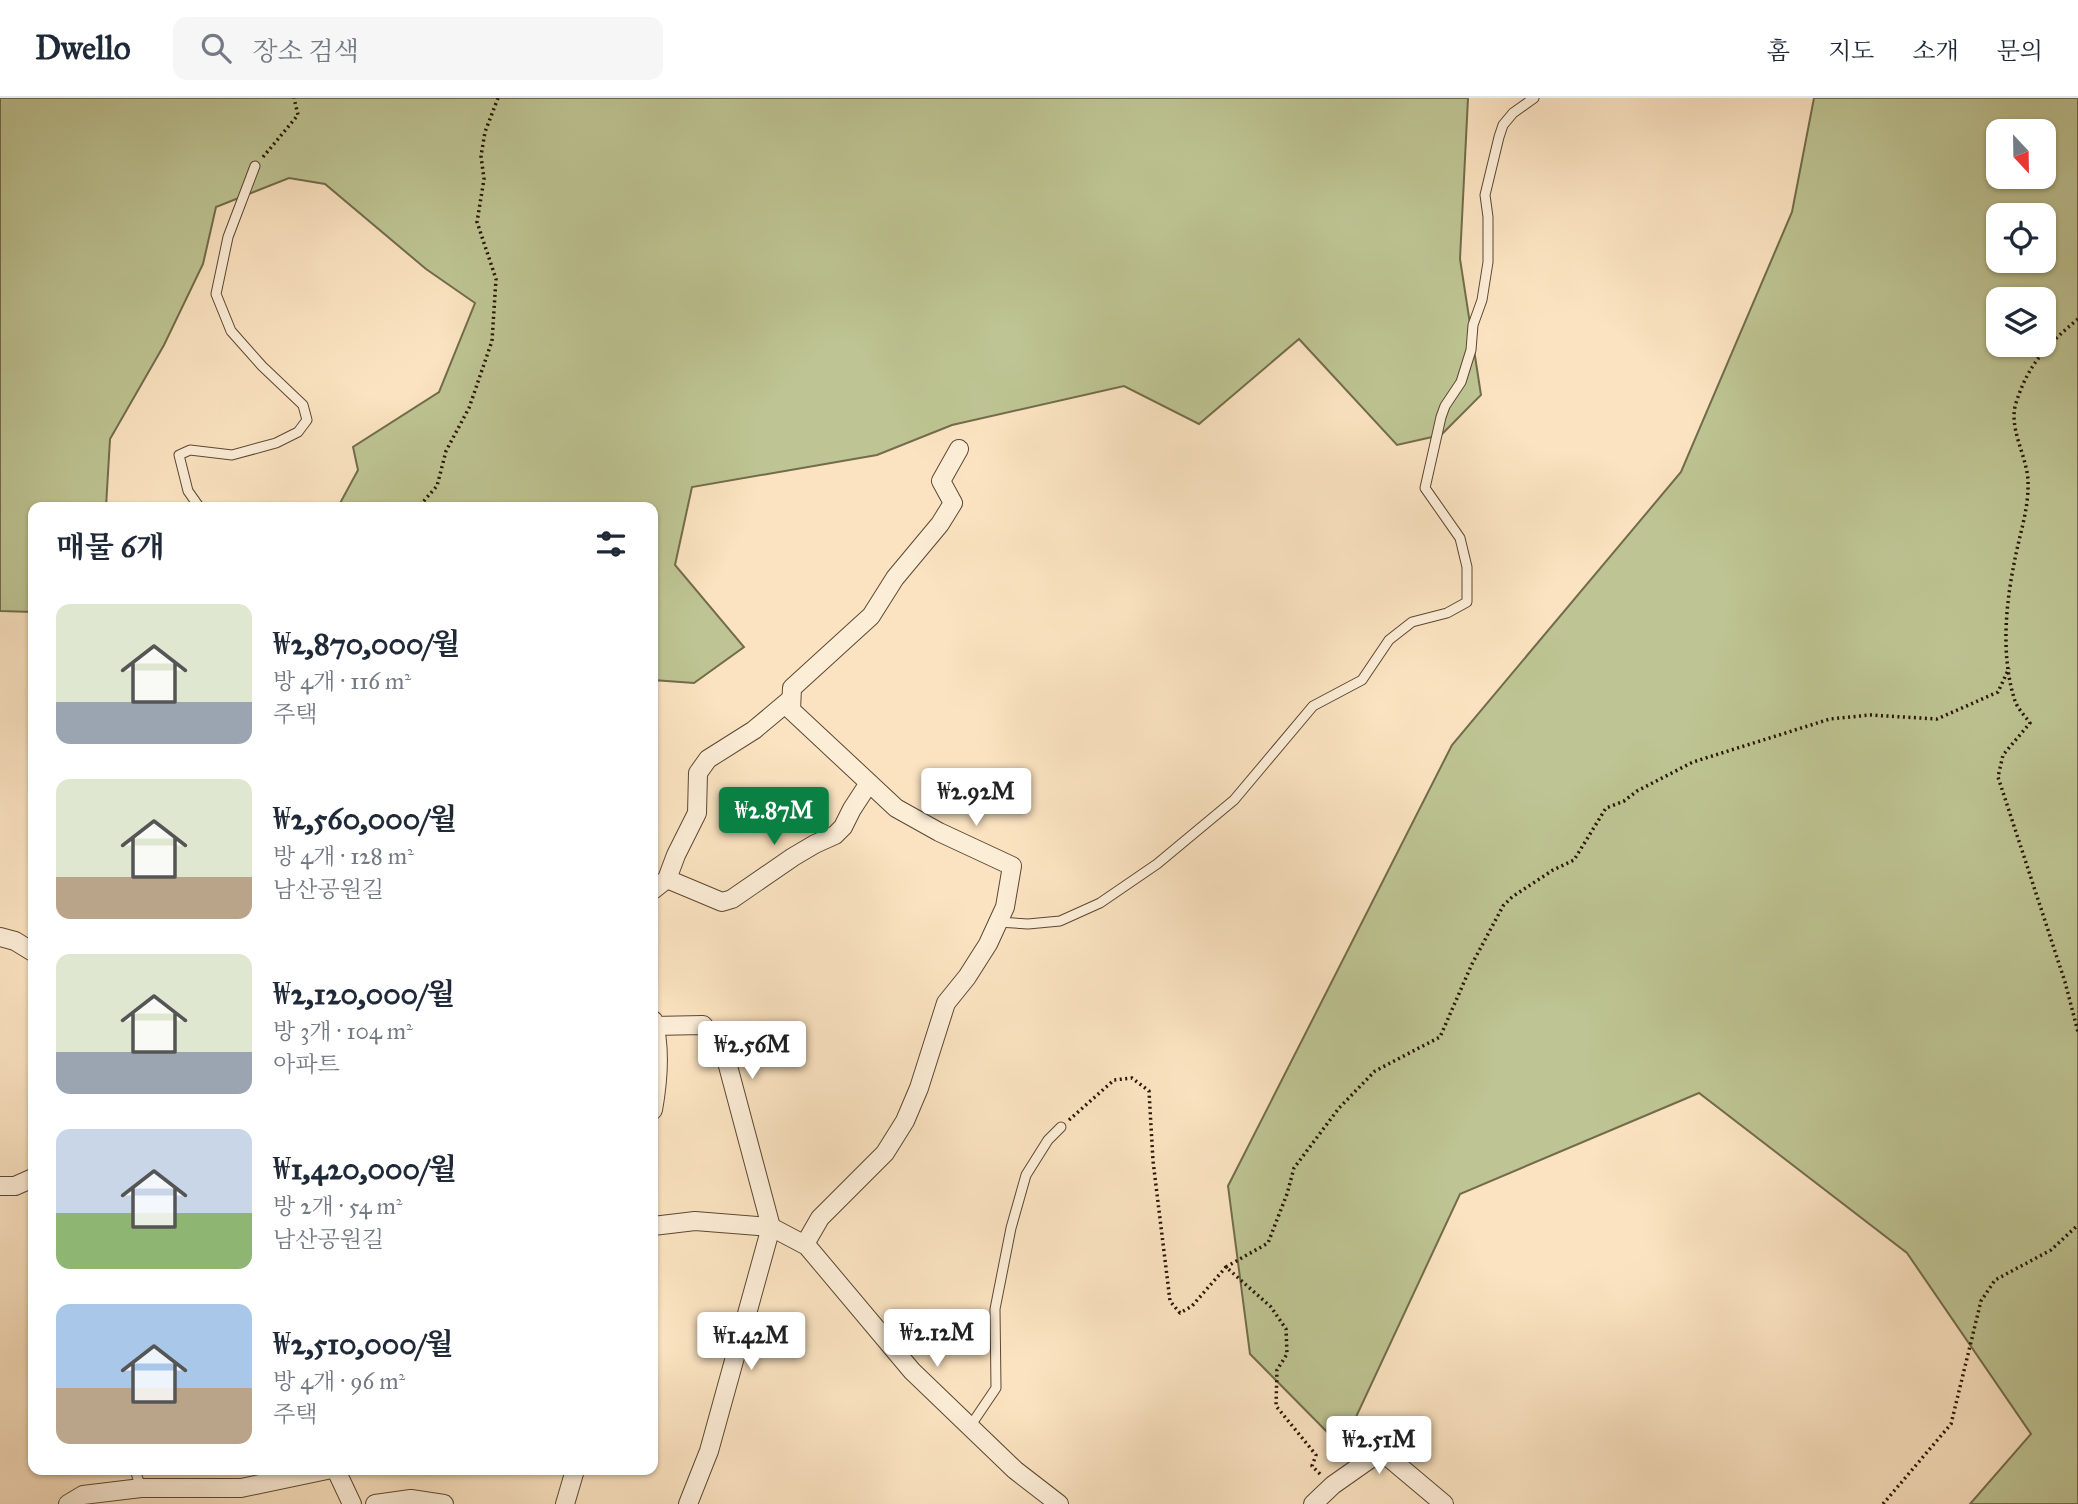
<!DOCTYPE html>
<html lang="ko">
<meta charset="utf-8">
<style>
:root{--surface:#fff;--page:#f6f6f7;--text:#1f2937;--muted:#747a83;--line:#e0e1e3;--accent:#0b8043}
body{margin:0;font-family:"IM FELL Great Primer","Noto Serif KR",serif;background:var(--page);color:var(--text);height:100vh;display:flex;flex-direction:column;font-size:26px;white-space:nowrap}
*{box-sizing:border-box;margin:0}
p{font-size:23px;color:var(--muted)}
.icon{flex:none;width:38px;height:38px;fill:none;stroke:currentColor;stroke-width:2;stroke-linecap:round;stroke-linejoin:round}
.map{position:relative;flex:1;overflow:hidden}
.sheet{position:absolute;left:28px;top:404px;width:630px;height:973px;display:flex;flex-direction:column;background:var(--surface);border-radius:14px;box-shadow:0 2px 5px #0004}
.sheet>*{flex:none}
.needle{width:46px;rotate:158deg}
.fabs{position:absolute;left:1986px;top:21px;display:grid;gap:14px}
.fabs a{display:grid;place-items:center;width:70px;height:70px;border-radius:14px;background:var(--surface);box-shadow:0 2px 5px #0004;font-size:35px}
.price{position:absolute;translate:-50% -60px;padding:0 16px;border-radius:7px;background:#fff;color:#222;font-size:23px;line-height:46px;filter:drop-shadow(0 2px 4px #0008)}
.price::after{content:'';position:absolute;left:50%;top:42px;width:21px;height:16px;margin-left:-10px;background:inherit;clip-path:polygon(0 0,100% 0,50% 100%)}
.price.on{background:var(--accent);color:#fff}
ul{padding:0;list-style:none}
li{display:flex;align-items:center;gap:21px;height:175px;padding:0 28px}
li span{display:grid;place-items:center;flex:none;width:196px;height:140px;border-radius:14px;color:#555}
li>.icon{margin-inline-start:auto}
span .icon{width:84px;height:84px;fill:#fffc;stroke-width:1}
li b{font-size:30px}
h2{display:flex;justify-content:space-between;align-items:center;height:84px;padding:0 28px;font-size:30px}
header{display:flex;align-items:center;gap:42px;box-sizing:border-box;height:98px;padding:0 35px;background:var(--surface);border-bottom:2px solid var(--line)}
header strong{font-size:33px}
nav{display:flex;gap:38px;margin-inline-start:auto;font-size:24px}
.search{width:490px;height:63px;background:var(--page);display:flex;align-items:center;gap:18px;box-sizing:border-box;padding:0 24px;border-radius:14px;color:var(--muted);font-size:26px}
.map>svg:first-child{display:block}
.green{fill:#bec493;stroke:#726c4b;stroke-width:2;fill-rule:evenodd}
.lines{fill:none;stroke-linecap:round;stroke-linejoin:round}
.service-casing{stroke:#5c4832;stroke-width:11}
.minor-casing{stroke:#5c4832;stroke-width:20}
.path{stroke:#271503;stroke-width:3.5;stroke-dasharray:2 3.5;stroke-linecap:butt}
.service{stroke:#fcedd7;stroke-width:9}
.minor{stroke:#fcedd7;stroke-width:18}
</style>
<header>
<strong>Dwello</strong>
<div class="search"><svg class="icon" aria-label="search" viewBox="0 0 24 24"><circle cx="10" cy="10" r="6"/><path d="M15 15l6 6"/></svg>장소 검색</div>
<nav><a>홈</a><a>지도</a><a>소개</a><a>문의</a></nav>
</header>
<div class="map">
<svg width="2078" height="1406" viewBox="0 0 2078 1406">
<rect width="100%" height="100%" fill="#fbe3c1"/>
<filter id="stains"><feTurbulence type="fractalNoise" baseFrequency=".00286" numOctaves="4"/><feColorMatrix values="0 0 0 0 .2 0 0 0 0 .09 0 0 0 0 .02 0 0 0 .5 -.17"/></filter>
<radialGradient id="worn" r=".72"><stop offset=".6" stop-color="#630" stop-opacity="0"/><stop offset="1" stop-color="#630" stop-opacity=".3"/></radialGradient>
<g class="green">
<polygon points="0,0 1468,0 1460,161 1481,297 1441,337 1397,347 1299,241 1199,326 1124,288 952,327 877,357 692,389 675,467 744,549 694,585 653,582 653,410 338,409 358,372 353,349 439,294 475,205 426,171 325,86 289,80 216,109 203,166 164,247 110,341 106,409 33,410 33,514 0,513"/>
<path d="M1814 0H2078V1406H1970L2031 1336 1907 1155 1699 995 1460 1096 1342 1349 1250 1256 1228 1088 1452 647 1681 374 1792 114ZM1998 33H2044V79H1998ZM1998 117H2044V163H1998ZM1998 201H2044V247H1998Z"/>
</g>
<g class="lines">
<g class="service-casing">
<g id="service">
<polyline points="200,410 188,393 179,357 190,352 232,357 276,345 298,334 307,322 303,307 262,268 231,233 216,196 228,139 255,68"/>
<polyline points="998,824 1028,826 1060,823 1100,805 1157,766 1234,702 1313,608 1362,582 1389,542 1412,524 1447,515 1467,504 1467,469 1460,440 1425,390 1441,319 1445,308 1461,284 1471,252 1473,227 1482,202 1488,164 1488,119 1485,97 1499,39 1503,27 1513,15 1534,0"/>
<polyline points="969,1330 996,1290 995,1211 1011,1130 1026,1077 1048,1042 1061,1029"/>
<polyline points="135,1372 141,1390"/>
</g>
</g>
<g class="minor-casing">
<g id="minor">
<polyline points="667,781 722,804 732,801 793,759 815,746 835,737 843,729 852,711 869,685"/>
<polyline points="653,792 667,781 676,757 697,715 698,675 708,661 754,632 791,601"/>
<polyline points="0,839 15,843 33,854"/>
<path d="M653 922C661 950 658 984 653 1012"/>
<polyline points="653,928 703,927 724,953 771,1129 709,1353 688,1406"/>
<polyline points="0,1088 15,1088 33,1080"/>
<polyline points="653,1128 695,1123 771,1129 807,1148 912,1273 1015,1372 1059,1406"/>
<polyline points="805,1146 820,1120 885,1055 905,1023 919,990 946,905 967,879 988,846 1005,809 1012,768 939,734 896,710 791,612 792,590 871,518 895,480 940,426 953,405 941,383 959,351"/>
<polyline points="336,1372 352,1406"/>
<polyline points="68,1406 83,1397 141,1390 241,1390 327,1372"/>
<polyline points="375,1406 411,1401 444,1406"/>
<polyline points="565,1406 575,1372"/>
<polyline points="1313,1406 1333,1387 1370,1361 1387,1358 1444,1406"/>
</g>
</g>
<g class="path">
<polyline points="263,59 298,17 294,0"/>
<path d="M2078 221C2048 246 2028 266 2016 305 2008 330 2027 358 2028 383 2029 408 2021 432 2016 456 2006 502 2000 557 2015 603 2018 611 2025 618 2030 625L2003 657 1998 679 2065 884 2078 934"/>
<polyline points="409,410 422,405 437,388 446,353 469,310 492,243 496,181 477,124 484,81 481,58 485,34 498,0"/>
<polyline points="1069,1022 1114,982 1132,980 1149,993 1153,1063 1170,1203 1180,1215 1192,1208 1226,1169"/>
<polyline points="1320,1376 1312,1368 1316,1357 1276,1308 1277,1272 1287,1256 1286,1231 1271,1209 1226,1169 1268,1145 1287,1096 1294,1070 1339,1010 1375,973 1440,939 1472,866 1503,808 1512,799 1553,772 1574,762 1606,710 1624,703 1637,693 1693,664 1830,621 1870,617 1937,621 1998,594 2009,570"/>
<polyline points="1883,1406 1951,1326 1981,1203 1995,1182 2051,1152 2078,1127"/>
</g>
<use href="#service" class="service"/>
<use href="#minor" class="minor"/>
</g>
<rect width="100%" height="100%" filter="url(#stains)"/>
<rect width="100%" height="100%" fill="url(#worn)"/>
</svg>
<div class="fabs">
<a><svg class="needle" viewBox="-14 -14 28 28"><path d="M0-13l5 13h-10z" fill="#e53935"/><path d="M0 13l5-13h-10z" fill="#747a83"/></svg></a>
<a><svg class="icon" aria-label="locate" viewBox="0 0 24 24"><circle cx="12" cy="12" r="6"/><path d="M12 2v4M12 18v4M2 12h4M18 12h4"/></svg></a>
<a><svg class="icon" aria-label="layers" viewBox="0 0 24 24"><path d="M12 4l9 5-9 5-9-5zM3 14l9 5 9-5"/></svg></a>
</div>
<b class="price" style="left:976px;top:730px">₩2.92M</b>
<b class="price on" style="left:774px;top:749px">₩2.87M</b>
<b class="price" style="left:752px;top:983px">₩2.56M</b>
<b class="price" style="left:937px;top:1271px">₩2.12M</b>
<b class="price" style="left:751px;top:1274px">₩1.42M</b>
<b class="price" style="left:1379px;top:1378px">₩2.51M</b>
<section class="sheet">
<h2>매물 6개<svg class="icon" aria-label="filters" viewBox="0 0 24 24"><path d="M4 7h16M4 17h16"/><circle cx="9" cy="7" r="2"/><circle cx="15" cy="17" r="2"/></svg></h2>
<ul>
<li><span style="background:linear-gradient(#dfe7d0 70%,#9aa5b1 0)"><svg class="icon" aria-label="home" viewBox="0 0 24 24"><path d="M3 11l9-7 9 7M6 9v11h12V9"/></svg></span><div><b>₩2,870,000/월</b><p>방 4개 · 116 m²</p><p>주택</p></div></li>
<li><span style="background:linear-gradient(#dfe7d0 70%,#b9a48a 0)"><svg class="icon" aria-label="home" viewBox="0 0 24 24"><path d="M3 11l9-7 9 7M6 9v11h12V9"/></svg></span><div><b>₩2,560,000/월</b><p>방 4개 · 128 m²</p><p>남산공원길</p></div></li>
<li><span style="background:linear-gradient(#dfe7d0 70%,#9aa5b1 0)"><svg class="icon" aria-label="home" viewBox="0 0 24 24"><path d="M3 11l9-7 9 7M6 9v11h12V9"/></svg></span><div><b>₩2,120,000/월</b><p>방 3개 · 104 m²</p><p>아파트</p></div></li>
<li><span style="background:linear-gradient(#c9d6e8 60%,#8fb573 0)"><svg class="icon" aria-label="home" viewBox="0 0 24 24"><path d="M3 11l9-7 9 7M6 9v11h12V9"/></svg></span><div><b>₩1,420,000/월</b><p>방 2개 · 54 m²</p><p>남산공원길</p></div></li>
<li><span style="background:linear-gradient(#a9c7e8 60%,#b9a48a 0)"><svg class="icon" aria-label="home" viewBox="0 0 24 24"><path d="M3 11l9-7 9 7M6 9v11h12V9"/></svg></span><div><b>₩2,510,000/월</b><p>방 4개 · 96 m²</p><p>주택</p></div></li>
</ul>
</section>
</div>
